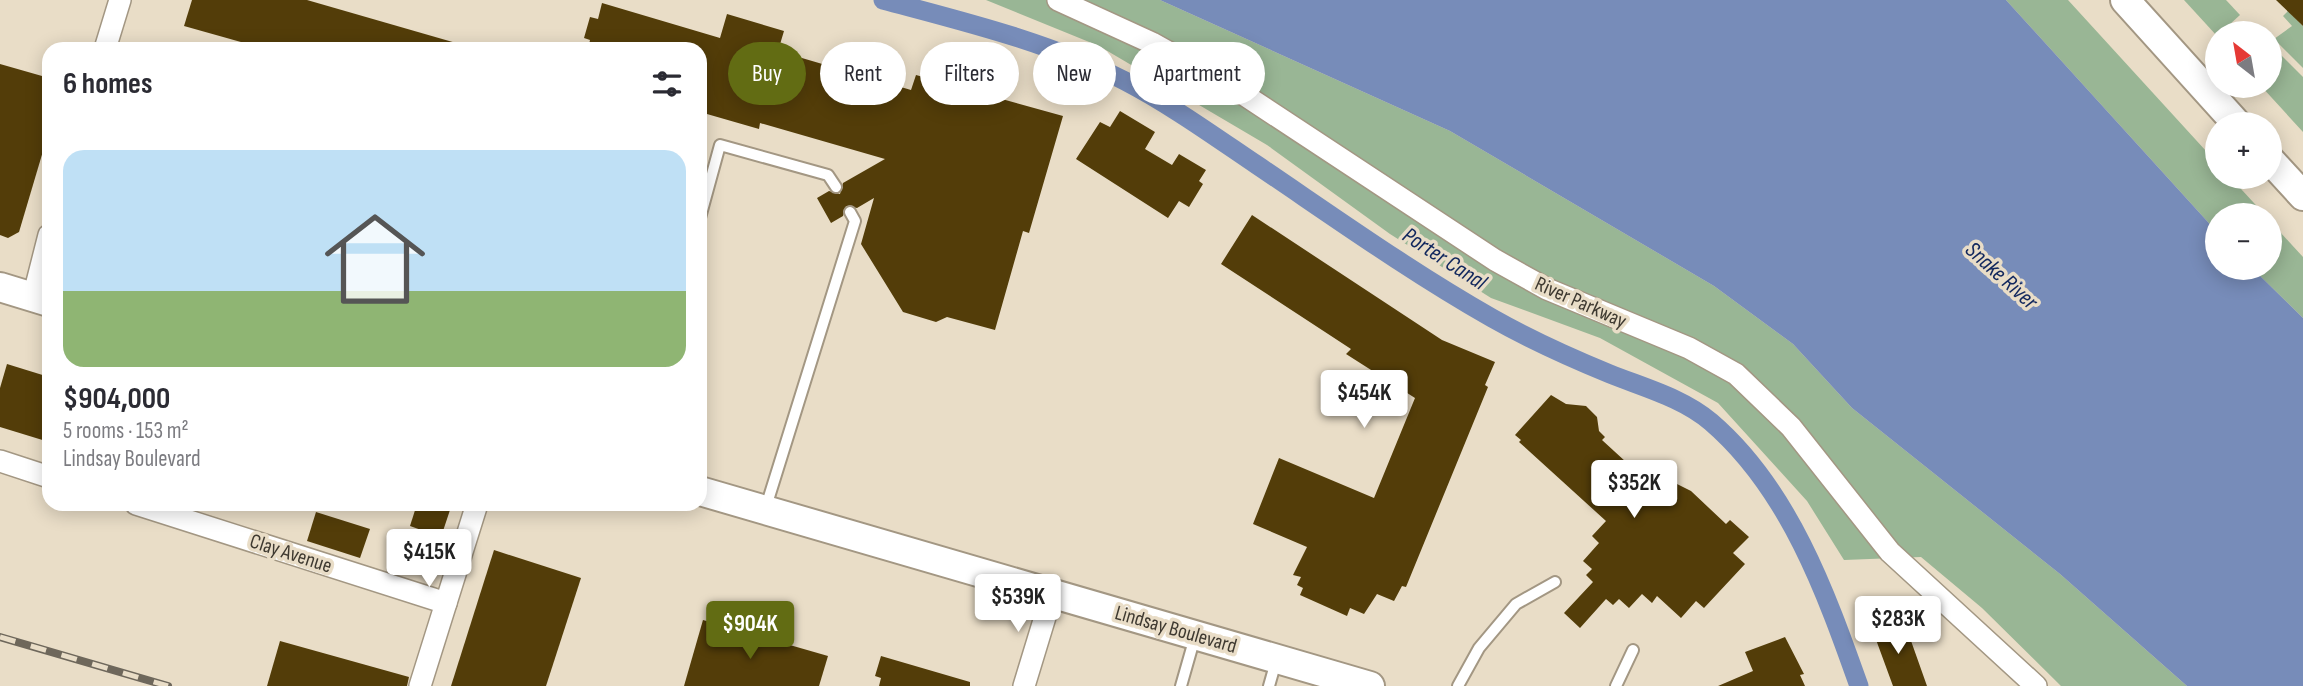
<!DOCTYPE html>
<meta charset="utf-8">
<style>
:root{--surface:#fff;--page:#f7f7f7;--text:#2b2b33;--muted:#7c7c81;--accent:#626c13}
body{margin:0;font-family:"Sofia Sans Condensed",sans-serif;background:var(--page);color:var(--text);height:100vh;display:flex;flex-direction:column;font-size:26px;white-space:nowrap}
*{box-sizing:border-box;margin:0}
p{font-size:23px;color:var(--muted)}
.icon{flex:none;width:38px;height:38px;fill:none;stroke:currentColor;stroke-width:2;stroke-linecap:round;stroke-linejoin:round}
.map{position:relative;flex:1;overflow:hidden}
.details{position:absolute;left:42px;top:42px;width:665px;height:469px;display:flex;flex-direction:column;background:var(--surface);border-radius:21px;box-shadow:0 4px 18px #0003}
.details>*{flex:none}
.banner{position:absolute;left:728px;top:42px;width:665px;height:63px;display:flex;gap:14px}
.needle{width:46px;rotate:329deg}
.buttons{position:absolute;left:2205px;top:21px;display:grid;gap:14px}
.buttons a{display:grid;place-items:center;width:77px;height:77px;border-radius:50%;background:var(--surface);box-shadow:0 4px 18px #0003;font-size:35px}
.price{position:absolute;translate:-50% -60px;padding:0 16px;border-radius:7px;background:#fff;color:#222;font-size:23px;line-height:46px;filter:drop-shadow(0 2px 4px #0008)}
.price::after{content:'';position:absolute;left:50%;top:42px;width:21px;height:16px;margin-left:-10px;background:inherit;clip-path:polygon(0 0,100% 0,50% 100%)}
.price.active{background:var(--accent);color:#fff}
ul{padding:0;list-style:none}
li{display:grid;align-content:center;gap:14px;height:371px;padding:0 21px}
li span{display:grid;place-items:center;height:217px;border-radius:21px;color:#555}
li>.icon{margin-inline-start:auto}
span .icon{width:126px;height:126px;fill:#fffc;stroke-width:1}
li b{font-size:30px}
h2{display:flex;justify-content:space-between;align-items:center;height:84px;padding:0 21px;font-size:30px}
.pill{padding:0 24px;border-radius:32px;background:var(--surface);box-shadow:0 4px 18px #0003;font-size:24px;line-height:63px}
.pill.active{background:var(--accent);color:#fff}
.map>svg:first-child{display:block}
.green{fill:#99b695}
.water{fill:#778cb9}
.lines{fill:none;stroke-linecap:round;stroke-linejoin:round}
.canal{stroke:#778cb9;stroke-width:19}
.building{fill:#533d09}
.lane-casing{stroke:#a39783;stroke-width:14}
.street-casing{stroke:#a39783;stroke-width:24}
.secondary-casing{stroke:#a39783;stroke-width:32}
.lane{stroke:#fff;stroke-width:10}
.street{stroke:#fff;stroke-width:21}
.secondary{stroke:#fff;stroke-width:28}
.rail-casing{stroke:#6e675b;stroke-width:8}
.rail{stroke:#e9ddc7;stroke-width:5;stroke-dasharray:16;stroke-linecap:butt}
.labels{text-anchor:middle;stroke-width:7;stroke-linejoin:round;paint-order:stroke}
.street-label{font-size:21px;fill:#3f3a31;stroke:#e9ddc7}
.water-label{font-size:23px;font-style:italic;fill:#11275d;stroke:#e9ddc7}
</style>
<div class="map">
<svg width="2303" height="686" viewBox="0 0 2303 686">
<rect width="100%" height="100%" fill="#e9ddc7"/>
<g class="green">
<polygon points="986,0 1160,0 1450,131 1714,286 1793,344 1852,408 2060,574 2187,686 2061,686 1982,608 1921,557 1844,560 1807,501 1718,403 1600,338 1491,298 1390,234 1267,145 1099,46"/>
<polygon points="2006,0 2068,0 2217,163 2217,177 2230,177 2265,215 2217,215 2217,232"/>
<polygon points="2184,0 2226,0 2240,15 2217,36"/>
<polygon points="2288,11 2303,26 2303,68 2274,39 2292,26 2283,16"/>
<polygon points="2276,50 2303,77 2303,132 2261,86 2270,86 2270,57"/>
<polygon points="2270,221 2303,257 2303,318 2252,268 2270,268"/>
</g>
<polygon class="water" points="1160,0 2006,0 2217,232 2217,268 2252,268 2303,318 2303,686 2187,686 2060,574 1852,408 1793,344 1714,286 1450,131"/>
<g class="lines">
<path class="canal" d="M883 0C965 22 1049 42 1125 81 1171 105 1214 136 1257 165 1334 217 1411 272 1492 318 1529 339 1571 358 1610 374 1645 388 1683 398 1711 422 1789 489 1826 593 1859 686"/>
</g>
<g class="building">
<polygon points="192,0 307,0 463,45 462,49 266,49 184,26"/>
<polygon points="2276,0 2303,0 2303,26"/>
<polygon points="602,3 720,38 727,14 784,31 778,51 911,90 916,75 1063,116 1029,233 1023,231 995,330 947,317 936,322 903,312 861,244 874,198 857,208 846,206 843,216 831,223 817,198 829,191 840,194 843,183 885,159 760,123 759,129 700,112 700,49 588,49 590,40 584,38 590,17 598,19"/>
<polygon points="0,64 49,78 49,131 19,232 8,238 0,235"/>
<polygon points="1120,111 1155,132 1145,149 1172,165 1179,154 1206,170 1199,181 1203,184 1189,207 1179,201 1168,218 1076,159 1100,122 1110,127"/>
<polygon points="1252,215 1442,340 1495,362 1485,385 1488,387 1406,587 1402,586 1394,601 1377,594 1364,614 1350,608 1347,616 1300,595 1303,588 1297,585 1301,577 1293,575 1307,547 1253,524 1279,458 1374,498 1415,398 1346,354 1351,349 1221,264"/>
<polygon points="7,364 49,377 49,442 0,427 0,388"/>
<polygon points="1551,395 1566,404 1586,406 1597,417 1599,431 1605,437 1602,440 1650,484 1665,467 1677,478 1673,482 1691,491 1726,524 1730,520 1749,537 1733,553 1745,564 1704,608 1696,601 1681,618 1657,596 1652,603 1642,594 1629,608 1619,599 1613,605 1606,599 1580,628 1564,613 1593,582 1586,575 1592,569 1583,561 1599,543 1592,536 1606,521 1519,442 1521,440 1515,435"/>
<polygon points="417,504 452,504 441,537 410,526"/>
<polygon points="316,512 370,529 360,558 307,541"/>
<polygon points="494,550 581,578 546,686 451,686"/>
<polygon points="1893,618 1900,641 1910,638 1927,686 1893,686 1871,626"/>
<polygon points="703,620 828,656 819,686 684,686"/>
<polygon points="1785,637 1804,674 1800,675 1805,686 1718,686 1753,671 1745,652"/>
<polygon points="280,641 409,677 407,686 267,686"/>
<polygon points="881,656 970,682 970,686 879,686 881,678 875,676"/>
</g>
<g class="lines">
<g class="lane-casing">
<g id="lane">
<polyline points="700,218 720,145 828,175 836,187"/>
<polyline points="765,510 855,221 850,212"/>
<polyline points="1181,686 1195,637"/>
<polyline points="1269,686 1277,658"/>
<polyline points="1458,686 1479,648 1516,604 1555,582"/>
<polyline points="1616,686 1633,650"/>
</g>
</g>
<g class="street-casing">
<g id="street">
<polyline points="1058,0 1152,43 1243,94 1495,260 1547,289 1689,348 1736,374 1791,427 1890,552 2036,686"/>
<polyline points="105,49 120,0"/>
<polyline points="33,298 49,235"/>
<polyline points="0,461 49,477"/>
<polyline points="136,504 446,603"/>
<polyline points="420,686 477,504"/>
<polyline points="1024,686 1052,594"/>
</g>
</g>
<g class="secondary-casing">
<g id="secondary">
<polyline points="2125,0 2237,124"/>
<polyline points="2270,160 2303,196"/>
<polyline points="0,287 49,302"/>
<polyline points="700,491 1370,686"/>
</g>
</g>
<use href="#lane" class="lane"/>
<use href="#street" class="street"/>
<use href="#secondary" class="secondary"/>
<g class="rail-casing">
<polyline id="rail" points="0,637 168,686"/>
</g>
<use href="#rail" class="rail"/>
</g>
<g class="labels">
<g class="street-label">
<text transform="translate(1581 302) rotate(24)" y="7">River Parkway</text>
<text transform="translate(291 553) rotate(18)" y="7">Clay Avenue</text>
<text transform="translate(1176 629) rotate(16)" y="7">Lindsay Boulevard</text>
</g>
<g class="water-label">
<text transform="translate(1445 258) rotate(33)" y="8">Porter Canal</text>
<text transform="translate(2002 275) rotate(42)" y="8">Snake River</text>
</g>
</g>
</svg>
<div class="buttons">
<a><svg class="needle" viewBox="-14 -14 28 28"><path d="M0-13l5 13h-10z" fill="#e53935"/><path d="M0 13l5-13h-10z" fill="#7c7c81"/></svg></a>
<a>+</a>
<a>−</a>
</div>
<b class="price" style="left:1364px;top:430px">$454K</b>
<b class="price" style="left:1634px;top:520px">$352K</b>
<b class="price" style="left:429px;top:589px">$415K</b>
<b class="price" style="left:1018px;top:634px">$539K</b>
<b class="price" style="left:1898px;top:656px">$283K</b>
<b class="price active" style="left:750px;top:661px">$904K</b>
<div class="banner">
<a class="pill active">Buy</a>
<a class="pill">Rent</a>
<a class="pill">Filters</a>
<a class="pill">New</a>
<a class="pill">Apartment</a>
</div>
<section class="details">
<h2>6 homes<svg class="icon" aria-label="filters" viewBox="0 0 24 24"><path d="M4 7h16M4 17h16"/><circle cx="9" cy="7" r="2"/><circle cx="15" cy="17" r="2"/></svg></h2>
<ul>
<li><span style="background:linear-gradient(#bfe0f5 65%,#8fb573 0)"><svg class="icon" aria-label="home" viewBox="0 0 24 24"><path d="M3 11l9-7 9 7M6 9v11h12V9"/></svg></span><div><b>$904,000</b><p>5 rooms · 153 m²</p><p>Lindsay Boulevard</p></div></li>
</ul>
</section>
</div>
